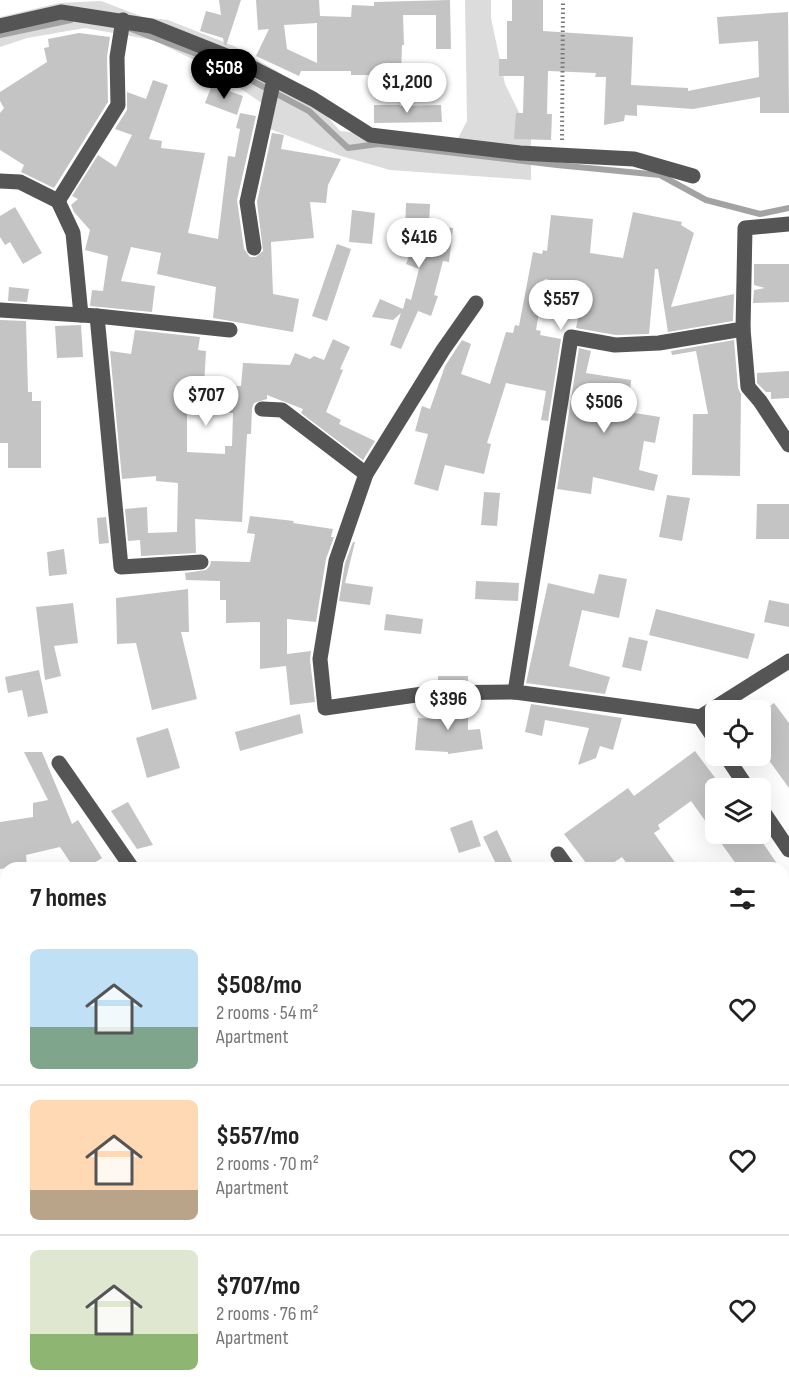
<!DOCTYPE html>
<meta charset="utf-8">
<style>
:root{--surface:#fff;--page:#f6f6f6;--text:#222;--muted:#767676;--line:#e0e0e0;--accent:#000}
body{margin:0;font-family:"Sofia Sans Condensed",sans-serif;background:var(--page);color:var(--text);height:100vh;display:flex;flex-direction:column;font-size:22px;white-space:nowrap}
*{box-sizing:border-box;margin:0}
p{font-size:20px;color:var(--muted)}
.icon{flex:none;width:33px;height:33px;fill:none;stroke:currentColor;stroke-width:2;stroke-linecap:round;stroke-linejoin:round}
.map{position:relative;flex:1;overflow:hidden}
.details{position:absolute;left:0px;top:862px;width:789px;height:536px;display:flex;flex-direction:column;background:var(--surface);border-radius:18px 18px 0 0;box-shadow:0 6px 24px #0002}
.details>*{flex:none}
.controls{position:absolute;left:705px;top:700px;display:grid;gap:12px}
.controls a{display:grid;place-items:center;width:66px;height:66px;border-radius:9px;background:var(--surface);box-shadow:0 6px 24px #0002;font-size:30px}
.price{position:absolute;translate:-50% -51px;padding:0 14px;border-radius:21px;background:#fff;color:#222;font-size:20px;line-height:39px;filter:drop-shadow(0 2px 3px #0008)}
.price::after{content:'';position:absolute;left:50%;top:36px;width:18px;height:14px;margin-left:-9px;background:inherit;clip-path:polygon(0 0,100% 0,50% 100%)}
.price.current{background:var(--accent);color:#fff}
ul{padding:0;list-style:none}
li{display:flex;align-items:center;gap:18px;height:150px;padding:0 30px}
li+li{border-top:2px solid var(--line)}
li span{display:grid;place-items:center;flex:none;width:168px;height:120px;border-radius:9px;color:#555}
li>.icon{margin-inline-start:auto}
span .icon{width:72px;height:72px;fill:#fffc;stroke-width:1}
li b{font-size:26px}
h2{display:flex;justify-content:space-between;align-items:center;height:72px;padding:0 30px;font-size:26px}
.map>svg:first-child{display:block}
.green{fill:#dcdcdc}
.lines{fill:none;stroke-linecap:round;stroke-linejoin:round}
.stream{stroke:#a3a3a3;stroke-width:6}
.building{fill:#c4c4c4;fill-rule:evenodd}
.path{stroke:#777;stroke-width:4;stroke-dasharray:1.5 3;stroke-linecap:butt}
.minor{stroke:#555;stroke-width:15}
</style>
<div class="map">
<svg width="789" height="1397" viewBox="0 0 789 1397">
<rect width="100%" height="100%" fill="#fff"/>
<polygon class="green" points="465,0 491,0 491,18 505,84 531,137 531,180 390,170 341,156 270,129 273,111 211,68 153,40 85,28 27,38 0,47 0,17 59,3 101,1 143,17 168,20 234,46 299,84 340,131 455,144 467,121"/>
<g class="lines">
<g class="stream">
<polyline points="131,29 215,61 309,111 348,148 378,144 557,165 660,175 706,200 760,214 789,208"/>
<polyline points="0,35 71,20"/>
</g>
</g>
<g class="building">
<polygon points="219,0 241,0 226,46 224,44 223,38 200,31 206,11 221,15"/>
<path d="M256 0H319L320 16 351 17 352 5 374 6V2L450 0 451 49H436V15H403L404 45H402L401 75H351V71H301L299 76 256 56 269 29 258 30ZM317 23V63L287 49 284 25Z"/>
<polygon points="512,0 543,0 543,31 633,37 631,85 688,88 688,91 759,77 758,41 719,44 717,17 788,12 789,113 760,113 760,97 693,109 637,105 637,116 625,115 624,121 604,125 606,77 595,77 596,73 548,71 547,114 552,114 551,140 514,139 516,113 523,113 524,76 499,76 499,59 507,59 507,21 512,21"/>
<polygon points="79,33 110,37 107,57 108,102 54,188 21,172 24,165 0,150 0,113 4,108 0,101 0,92 47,62 44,48 49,47 48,39"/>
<polygon points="153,80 168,85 149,139 162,141 161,148 205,153 188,233 218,239 228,156 235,157 240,129 236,128 240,113 256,116 237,200 244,249 250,257 256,257 263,251 257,202 272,133 284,135 281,149 341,159 328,185 326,203 310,202 314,238 271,242 273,294 299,299 293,332 213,318 216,287 157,274 161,253 131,247 121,281 155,286 152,312 90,306 92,290 103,291 108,256 85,250 90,230 74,212 71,205 78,199 72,196 98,155 116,167 132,135 115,129 127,110 127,92 146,99"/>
<polygon points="212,85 243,96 237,115 205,103"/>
<polygon points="374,105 400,105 400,106 441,105 442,122 374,123"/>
<polygon points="406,203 430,204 429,226 453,228 449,262 443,261 434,295 438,296 431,316 418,311 401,349 390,345 401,313 393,320 372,317 380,299 403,309 406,298 411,300 419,269 406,264 409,256 398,255 401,235 405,235"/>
<polygon points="15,207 42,253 23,264 10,242 5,245 0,237 0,216"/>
<polygon points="352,210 375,213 372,244 349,242"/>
<polygon points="633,212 682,222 681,225 694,233 671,307 734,294 733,321 668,332 658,269 655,269 649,334 616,335 576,328 585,287 545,279 536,330 541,331 540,335 561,339 548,421 541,420 546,391 506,383 487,443 491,444 484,474 445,465 438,491 414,484 428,434 415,431 422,406 430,409 445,366 462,340 471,344 461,374 490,384 506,332 513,333 515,325 519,326 533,252 542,254 543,250 547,251 551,215 593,219 590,253 623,258"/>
<polygon points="337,244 351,249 327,321 312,316"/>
<polygon points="754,264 789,264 789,302 753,303 754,290 765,288 754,285"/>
<polygon points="9,287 29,289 27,302 8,301"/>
<polygon points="0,320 26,321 28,392 32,392 32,401 41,401 41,468 8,468 8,443 0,443"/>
<polygon points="81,325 83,357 57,358 55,326"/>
<path d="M135 330 200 337 198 350 206 351 204 386H241L243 363 290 365 295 353 310 359 314 356 324 360 333 339 350 347 340 369 343 370 326 412 341 420 339 424 375 441 363 460 301 413 303 409 267 395V399L254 403 252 408 251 434H247L242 522 195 519 196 553 141 556 140 540 128 541 125 509 147 507 148 533 177 532 178 483 156 481V476L122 479 110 351 131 354ZM187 401H221V412L233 413 232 446H225V454L187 452Z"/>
<polygon points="734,340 738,388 741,394 740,476 692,475 693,414 708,414 696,351 672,355 671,351"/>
<polygon points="579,348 591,351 586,373 631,380 629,412 660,417 655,443 644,441 639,470 658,475 654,491 593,477 591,494 557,489"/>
<polygon points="789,371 789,398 771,399 771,392 766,392 757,383 757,373"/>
<polygon points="484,492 500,493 497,526 481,525"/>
<polygon points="667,495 690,498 682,541 659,537"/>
<polygon points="757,504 789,504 789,539 756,539"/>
<polygon points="250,516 294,521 293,523 333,529 331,537 334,537 326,559 316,622 287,619 287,654 311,651 310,660 315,702 290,705 286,666 260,669 260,622 226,623 226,600 220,600 220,581 186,580 185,573 206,570 210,566 211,561 250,562 255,534 247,533"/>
<polygon points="106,517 109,543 99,544 97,518"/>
<polygon points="353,542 355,542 345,583 373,587 370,605 339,601 345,563"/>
<polygon points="64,549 67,574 49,576 47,552"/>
<polygon points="599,574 627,579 619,618 582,610 569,666 610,677 605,694 526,683 548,583 594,594"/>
<polygon points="476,581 519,583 518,601 475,599"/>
<polygon points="188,589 189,632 181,632 197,699 152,710 136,643 117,644 116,598"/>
<polygon points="769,600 789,604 789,627 764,622"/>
<polygon points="73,603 78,643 54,646 61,676 45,680 36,607"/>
<polygon points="656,609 755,634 748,659 649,635"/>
<polygon points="386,614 423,619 421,634 384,630"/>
<polygon points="629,637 648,641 641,671 622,667"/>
<polygon points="39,670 48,713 28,717 22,690 8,693 5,677"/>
<rect x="438" y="676" width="30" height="7"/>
<polygon points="468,702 468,730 480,729 483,749 448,754 448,752 415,750 418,718 437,719 437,703"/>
<polygon points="774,703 789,723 789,788 760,748 760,713"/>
<polygon points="531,704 622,718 613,750 600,746 596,758 578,765 589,728 545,720 542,736 525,732"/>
<polygon points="300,714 303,733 240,751 235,732"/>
<polygon points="168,728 180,768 147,778 136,738"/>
<polygon points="695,751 716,779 716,834 757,834 780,868 739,868 691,801 658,825 660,829 654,833 679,868 630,868 622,857 605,868 590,868 564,834 628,788 634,796"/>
<polygon points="24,752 42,752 72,824 78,820 102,858 86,868 74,868 60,847 26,855 27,865 0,869 0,822 33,817 33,803 48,800"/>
<polygon points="128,802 142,826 153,845 137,849 111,811"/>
<polygon points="472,820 481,846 459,853 450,828"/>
<polygon points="497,830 513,864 503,868 498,868 483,837"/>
</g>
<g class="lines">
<g class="path">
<polyline points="562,140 563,3"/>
<polyline points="5,900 6,905"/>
</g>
<g class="minor">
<polyline points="0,26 61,12 151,26 239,61 313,99 370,135 520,153 634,159 693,176"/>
<polyline points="0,181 20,182 58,201 118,105 117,57 123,20"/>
<polyline points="58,201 73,233 81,315"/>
<polyline points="789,224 745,228 743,329 659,343 615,345 571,337 515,692 700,717 789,661"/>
<polyline points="254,248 247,202 274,79"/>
<polyline points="476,303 443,350 366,474 336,561 320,659 325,708 430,693 515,692"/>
<polyline points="0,310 97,316 230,330"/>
<polyline points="97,316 121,567 201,562"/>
<polyline points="743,329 748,387 760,401 789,445"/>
<polyline points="262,409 282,410 366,474"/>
<polyline points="700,717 716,741"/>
<polyline points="726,756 748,789"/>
<polyline points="59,763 132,868"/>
<polyline points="760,807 789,850"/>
<polyline points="558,854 568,868"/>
<polyline points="783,1171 789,1180"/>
<polyline points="783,1260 789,1256"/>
<polyline points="0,1333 6,1342"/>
<polyline points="41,1392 45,1397"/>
<polyline points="271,1392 274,1397"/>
<polyline points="491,1392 494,1397"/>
<polyline points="723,1392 726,1397"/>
<polyline points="594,1397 601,1392"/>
</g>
</g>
</svg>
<div class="controls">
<a><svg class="icon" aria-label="locate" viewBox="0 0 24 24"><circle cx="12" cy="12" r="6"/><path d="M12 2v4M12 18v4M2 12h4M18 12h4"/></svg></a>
<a><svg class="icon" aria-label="layers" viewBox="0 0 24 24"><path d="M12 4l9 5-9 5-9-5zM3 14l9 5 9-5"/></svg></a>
</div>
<b class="price current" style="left:224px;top:100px">$508</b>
<b class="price" style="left:407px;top:114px">$1,200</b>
<b class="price" style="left:419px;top:269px">$416</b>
<b class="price" style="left:561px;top:331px">$557</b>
<b class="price" style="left:206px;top:427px">$707</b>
<b class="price" style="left:604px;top:434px">$506</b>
<b class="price" style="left:448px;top:731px">$396</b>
<section class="details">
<h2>7 homes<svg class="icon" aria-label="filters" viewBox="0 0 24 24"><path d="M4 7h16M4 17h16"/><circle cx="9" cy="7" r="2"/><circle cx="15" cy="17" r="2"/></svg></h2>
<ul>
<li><span style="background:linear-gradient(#bfe0f5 65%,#7fa58c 0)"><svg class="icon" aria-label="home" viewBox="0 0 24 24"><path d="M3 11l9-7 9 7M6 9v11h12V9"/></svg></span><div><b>$508/mo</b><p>2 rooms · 54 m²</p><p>Apartment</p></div><svg class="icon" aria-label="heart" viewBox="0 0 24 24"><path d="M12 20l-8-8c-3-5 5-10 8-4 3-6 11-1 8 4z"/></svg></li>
<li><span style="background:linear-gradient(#ffd9b3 75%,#b9a48a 0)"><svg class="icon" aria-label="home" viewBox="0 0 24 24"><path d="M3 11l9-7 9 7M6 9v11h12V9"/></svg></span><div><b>$557/mo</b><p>2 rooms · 70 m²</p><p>Apartment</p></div><svg class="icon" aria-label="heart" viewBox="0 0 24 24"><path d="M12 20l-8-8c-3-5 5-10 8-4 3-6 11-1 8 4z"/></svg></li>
<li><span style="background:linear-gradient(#dfe7d0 70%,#8fb573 0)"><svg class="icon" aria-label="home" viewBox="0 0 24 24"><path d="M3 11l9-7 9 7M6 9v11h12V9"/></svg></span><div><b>$707/mo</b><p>2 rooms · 76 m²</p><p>Apartment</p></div><svg class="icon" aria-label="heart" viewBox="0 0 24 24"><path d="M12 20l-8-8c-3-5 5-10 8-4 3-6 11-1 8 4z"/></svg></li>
</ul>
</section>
</div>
